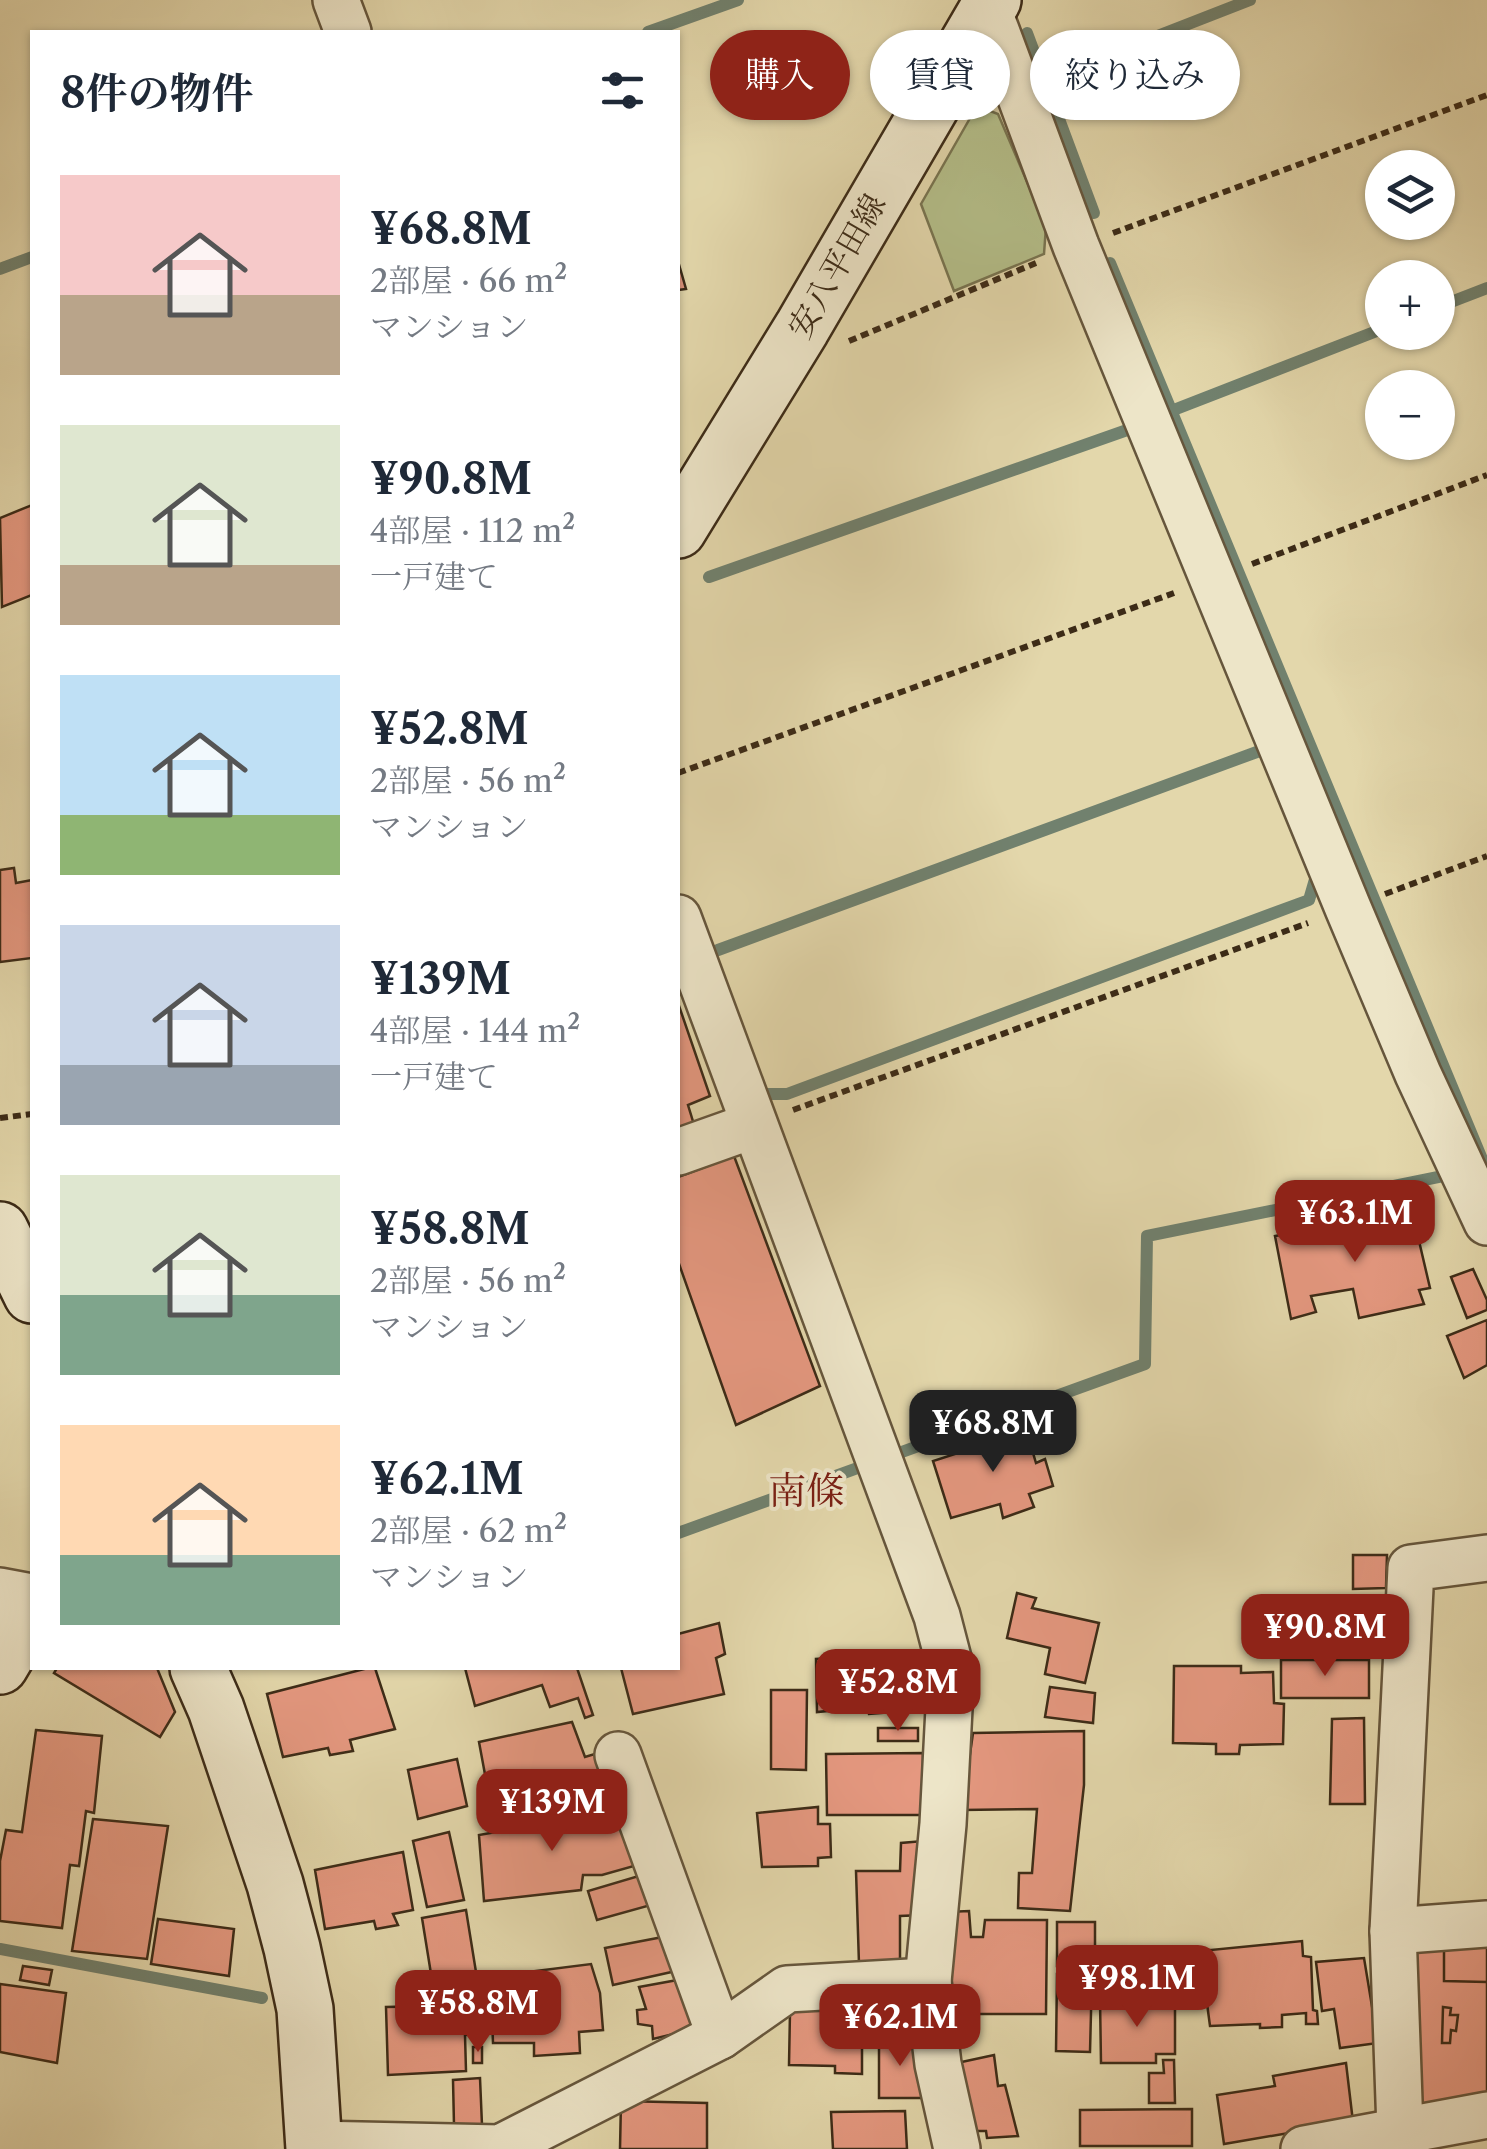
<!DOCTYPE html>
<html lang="ja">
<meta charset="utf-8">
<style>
:root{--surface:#fff;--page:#f6f6f7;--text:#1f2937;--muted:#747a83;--accent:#8f2418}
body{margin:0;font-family:"Libre Caslon Text","Noto Serif JP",serif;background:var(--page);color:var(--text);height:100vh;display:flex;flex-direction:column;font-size:38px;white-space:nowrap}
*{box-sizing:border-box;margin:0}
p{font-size:32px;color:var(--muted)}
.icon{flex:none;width:55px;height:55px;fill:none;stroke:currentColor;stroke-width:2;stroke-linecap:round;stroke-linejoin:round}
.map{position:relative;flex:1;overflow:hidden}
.details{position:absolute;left:30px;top:30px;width:650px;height:1640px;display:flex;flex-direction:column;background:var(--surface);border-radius:0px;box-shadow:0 2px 8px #0004}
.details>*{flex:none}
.guide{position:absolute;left:710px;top:30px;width:625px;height:90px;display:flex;gap:20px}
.tools{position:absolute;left:1365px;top:150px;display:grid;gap:20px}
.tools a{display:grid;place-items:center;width:90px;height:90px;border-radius:50%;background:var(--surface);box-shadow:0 2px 8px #0004;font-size:50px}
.price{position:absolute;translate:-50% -85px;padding:0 22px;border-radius:20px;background:var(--accent);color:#fff;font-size:32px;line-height:65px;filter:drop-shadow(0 2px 5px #0008)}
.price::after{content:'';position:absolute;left:50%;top:60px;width:30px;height:22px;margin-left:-15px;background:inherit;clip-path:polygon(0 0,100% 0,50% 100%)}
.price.active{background:#222;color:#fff}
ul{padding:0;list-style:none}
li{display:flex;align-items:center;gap:30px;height:250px;padding:0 30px}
li span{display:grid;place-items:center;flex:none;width:280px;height:200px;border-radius:0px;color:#555}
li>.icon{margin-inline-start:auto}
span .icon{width:120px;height:120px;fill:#fffc;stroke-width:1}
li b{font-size:42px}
h2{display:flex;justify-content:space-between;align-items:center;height:120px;padding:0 30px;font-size:42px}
.pill{padding:0 35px;border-radius:45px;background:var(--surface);box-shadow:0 2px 8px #0004;font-size:35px;line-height:90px}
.pill.active{background:var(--accent);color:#fff}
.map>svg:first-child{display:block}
.green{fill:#b4be89;stroke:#787450;stroke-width:2.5}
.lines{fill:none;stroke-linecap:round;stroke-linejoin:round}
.stream{stroke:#71816e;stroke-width:12}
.building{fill:#e59880;stroke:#3c2b17;stroke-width:2.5}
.street-casing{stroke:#66563c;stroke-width:50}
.secondary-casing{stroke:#3c2b17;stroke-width:60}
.path{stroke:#3c2b17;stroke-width:6;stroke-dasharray:8 5;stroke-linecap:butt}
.street{stroke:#ede5c8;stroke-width:45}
.secondary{stroke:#ede5c8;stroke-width:55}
.labels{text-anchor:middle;stroke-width:8;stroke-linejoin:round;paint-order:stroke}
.street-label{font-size:32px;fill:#3c2b17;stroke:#ede5c8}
.quarter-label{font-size:38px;fill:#7a1f14;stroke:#ede5c8}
</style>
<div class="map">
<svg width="1487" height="2149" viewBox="0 0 1487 2149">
<rect width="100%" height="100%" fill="#e3d7ab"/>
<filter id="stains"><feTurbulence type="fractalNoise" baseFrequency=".002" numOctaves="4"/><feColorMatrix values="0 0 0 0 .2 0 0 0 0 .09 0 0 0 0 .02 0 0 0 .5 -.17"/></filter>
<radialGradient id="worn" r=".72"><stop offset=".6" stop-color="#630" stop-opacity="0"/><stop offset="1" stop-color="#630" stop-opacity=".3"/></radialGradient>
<polygon class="green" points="977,106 998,114 1046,226 1044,254 954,291 921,204"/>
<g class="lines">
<g class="stream">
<polyline points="648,32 738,0"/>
<polyline points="1027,33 1094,213"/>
<polyline points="1042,81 1250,0"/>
<polyline points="1110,263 1482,1159"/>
<polyline points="0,269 32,257"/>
<polyline points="1438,307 1487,288"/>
<polyline points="1171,411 1382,329"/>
<polyline points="709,577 1130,429"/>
<polyline points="718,950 1265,749 1268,755"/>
<polyline points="766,1094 787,1094 1309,900 1316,876 1314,871"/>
<polyline points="678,1533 1145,1364 1147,1236 1458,1173"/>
<polyline points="0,1949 262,1998"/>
</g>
</g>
<g class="building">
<polygon points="678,261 686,289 678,290"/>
<polygon points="32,505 32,595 2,607 0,518"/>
<polygon points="14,868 16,883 32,880 32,958 0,962 0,870"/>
<polygon points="678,1003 710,1096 688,1105 695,1128 678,1134"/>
<polygon points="734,1156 820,1386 736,1425 678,1261 678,1177"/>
<polygon points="1412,1211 1430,1288 1419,1290 1424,1304 1359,1318 1353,1289 1311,1296 1316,1312 1291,1319 1275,1236"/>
<polygon points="1473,1269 1487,1300 1487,1310 1467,1318 1451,1277"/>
<polygon points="1487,1320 1487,1365 1464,1378 1447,1336"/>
<polygon points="1042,1419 1051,1447 1039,1450 1032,1422"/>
<polygon points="1025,1426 1036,1463 1045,1459 1053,1486 1029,1494 1034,1507 1003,1518 1000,1504 951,1518 933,1461 977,1447 976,1442"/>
<polygon points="1353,1555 1387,1555 1386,1588 1353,1589"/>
<polygon points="1017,1593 1036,1598 1032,1608 1099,1623 1085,1683 1045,1674 1050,1648 1007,1638"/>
<polygon points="719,1623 725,1654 716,1658 724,1694 633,1714 621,1668 678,1668 678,1634"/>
<polygon points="904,1654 905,1711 869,1714 868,1707 817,1712 816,1659"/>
<rect x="1281" y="1660" width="88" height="38"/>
<polygon points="1174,1666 1241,1666 1241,1673 1273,1672 1274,1703 1284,1704 1283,1744 1240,1745 1239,1754 1216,1754 1216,1744 1173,1743"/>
<polygon points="57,1668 157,1668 175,1712 160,1737 54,1673"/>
<polygon points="368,1668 375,1668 395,1729 350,1740 353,1751 330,1755 328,1748 283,1757 267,1694"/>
<polygon points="465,1668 577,1668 593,1715 585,1718 578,1698 550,1707 542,1685 475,1706"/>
<polygon points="1050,1687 1095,1693 1093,1723 1045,1717"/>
<polygon points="771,1690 807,1690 806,1770 771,1769"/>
<polygon points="1364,1718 1365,1804 1330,1804 1332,1719"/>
<polygon points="572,1722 585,1757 598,1753 606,1783 547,1801 505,1802 503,1794 489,1796 479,1742"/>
<rect x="878" y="1728" width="40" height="13"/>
<polygon points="36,1730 102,1736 94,1813 86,1811 79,1866 70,1865 62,1928 0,1921 0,1861 6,1830 22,1832"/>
<polygon points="1084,1731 1084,1785 1070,1911 1018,1908 1019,1873 1032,1873 1037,1809 962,1810 973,1733"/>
<polygon points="923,1753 923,1815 827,1815 826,1754"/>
<polygon points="457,1759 467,1806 418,1819 408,1770"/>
<polygon points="612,1806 634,1866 602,1875 583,1875 581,1890 484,1901 479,1835 519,1828 520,1818 579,1809 585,1817"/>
<polygon points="818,1807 818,1824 830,1824 831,1857 818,1858 818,1866 762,1867 757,1813"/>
<polygon points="93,1819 168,1826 147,1959 72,1951"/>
<polygon points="449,1832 464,1900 427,1907 413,1841"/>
<polygon points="923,1841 923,1915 900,1916 900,1963 859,1964 856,1871 900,1871 901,1843"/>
<polygon points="403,1852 413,1910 393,1914 398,1925 376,1929 374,1921 325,1929 315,1870"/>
<polygon points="642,1875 651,1905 597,1920 588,1891"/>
<polygon points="466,1910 476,1972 432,1980 422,1918"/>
<polygon points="969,1911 971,1937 983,1937 985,1920 1047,1920 1046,2014 949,2014 947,1912"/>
<polygon points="158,1919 234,1929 229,1976 151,1964"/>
<polygon points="1057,1922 1095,1922 1095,1967 1057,1966"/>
<polygon points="668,1936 676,1971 613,1985 605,1948"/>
<polygon points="1487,1937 1487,2103 1426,2112 1414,2101 1411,1956 1420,1943"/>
<polygon points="1302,1941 1303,1956 1311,1957 1313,2010 1317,2011 1318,2024 1306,2024 1306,2013 1282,2015 1282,2027 1260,2028 1260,2024 1210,2026 1200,1951"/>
<polygon points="1487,1945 1487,1982 1444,1981 1444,1946"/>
<polygon points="1364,1958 1378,2043 1340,2048 1334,2009 1322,2011 1316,1962"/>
<polygon points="591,1964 600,1993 603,2030 579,2032 580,2053 534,2056 534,2043 493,2043 492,2018 501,2018 496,1976"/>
<polygon points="23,1966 52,1970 49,1985 20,1980"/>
<polygon points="1092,1973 1090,2052 1056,2051 1057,1974"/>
<polygon points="683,1979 694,2029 653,2039 652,2026 638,2024 637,2010 646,2009 639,1987"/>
<polygon points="0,1984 66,1993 57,2063 0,2052"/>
<polygon points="1100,1999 1175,1999 1175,2054 1156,2054 1156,2063 1101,2063"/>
<polygon points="862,2003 862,2074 835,2073 835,2066 789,2065 790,2012"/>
<polygon points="479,2005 478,2034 465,2035 466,2071 388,2075 386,2007"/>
<polygon points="1443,2007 1451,2008 1450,2015 1458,2015 1456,2031 1451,2030 1450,2043 1442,2043"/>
<polygon points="919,2039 923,2098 879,2098 879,2041"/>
<rect x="473" y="2047" width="9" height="16"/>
<polygon points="994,2055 998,2086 1005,2085 1018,2136 987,2138 986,2131 970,2131 957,2063"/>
<polygon points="1163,2060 1174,2060 1175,2103 1149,2103 1149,2073 1164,2073"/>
<polygon points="1346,2063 1353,2122 1224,2144 1217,2095 1275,2086 1273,2076"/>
<polygon points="480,2078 482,2125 454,2125 453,2080"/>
<polygon points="621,2101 707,2103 707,2149 620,2149"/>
<polygon points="1192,2109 1192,2146 1080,2146 1080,2110"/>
<polygon points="905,2111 907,2149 833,2149 831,2112"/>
</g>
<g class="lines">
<g class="street-casing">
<g id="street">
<polyline points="336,0 348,32"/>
<polyline points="988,9 1076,246 1348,908 1418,1074 1487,1222"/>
<polyline points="678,918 937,1616 951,1670 943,1824 928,1981 938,2064 957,2149"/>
<polyline points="678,1152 754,1125"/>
<polyline points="0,1591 32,1597"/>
<polyline points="618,1755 720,2036"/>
<polyline points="1393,1931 1487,1924"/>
<polyline points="314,2144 500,2148 720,2036 787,1989 928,1981"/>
<polyline points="1304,2149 1487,2115"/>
<polyline points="1406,2149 1400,2129 1393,1931 1411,1568 1487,1558"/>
</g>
</g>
<g class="secondary-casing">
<g id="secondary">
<polyline points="678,530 802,328 993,0"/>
<polyline points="0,1230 32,1295"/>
<polyline points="0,1666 32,1612"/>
<polyline points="198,1668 216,1709 275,1884 292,1948 305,2009 314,2149"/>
</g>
</g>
<g class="path">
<polyline points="1113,233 1487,95"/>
<polyline points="849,341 1036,263"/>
<polyline points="1252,564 1487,475"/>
<polyline points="678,773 1174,593"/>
<polyline points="1385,894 1487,856"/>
<polyline points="793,1110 1308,923"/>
<polyline points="0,1118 32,1114"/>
</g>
<use href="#street" class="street"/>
<use href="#secondary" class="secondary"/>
</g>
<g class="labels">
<g class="street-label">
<text transform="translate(837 266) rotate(-60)" y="11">安八平田線</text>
</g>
<g class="quarter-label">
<text x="806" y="1504">南條</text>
</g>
</g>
<rect width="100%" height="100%" filter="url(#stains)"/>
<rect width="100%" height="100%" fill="url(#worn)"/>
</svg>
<div class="tools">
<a><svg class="icon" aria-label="layers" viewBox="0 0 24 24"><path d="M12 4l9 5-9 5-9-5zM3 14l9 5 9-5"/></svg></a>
<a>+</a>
<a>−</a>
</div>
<b class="price" style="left:1355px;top:1265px">¥63.1M</b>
<b class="price active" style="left:993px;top:1475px">¥68.8M</b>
<b class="price" style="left:1325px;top:1679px">¥90.8M</b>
<b class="price" style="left:898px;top:1734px">¥52.8M</b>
<b class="price" style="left:552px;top:1854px">¥139M</b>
<b class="price" style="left:1137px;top:2030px">¥98.1M</b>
<b class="price" style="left:478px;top:2055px">¥58.8M</b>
<b class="price" style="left:900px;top:2069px">¥62.1M</b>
<div class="guide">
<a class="pill active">購入</a>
<a class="pill">賃貸</a>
<a class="pill">絞り込み</a>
</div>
<section class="details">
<h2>8件の物件<svg class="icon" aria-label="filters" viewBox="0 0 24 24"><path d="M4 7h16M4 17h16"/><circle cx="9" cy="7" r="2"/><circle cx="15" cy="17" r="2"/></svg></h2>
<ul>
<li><span style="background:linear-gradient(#f6c9c9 60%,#b9a48a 0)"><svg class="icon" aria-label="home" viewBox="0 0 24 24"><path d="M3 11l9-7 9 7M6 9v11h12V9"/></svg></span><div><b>¥68.8M</b><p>2部屋 · 66 m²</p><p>マンション</p></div></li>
<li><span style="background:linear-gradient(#dfe7d0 70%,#b9a48a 0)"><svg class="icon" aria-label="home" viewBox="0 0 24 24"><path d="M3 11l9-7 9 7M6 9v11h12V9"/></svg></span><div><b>¥90.8M</b><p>4部屋 · 112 m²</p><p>一戸建て</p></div></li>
<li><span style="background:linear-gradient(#bfe0f5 70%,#8fb573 0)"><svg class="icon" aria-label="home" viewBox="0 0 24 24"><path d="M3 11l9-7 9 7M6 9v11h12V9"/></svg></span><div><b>¥52.8M</b><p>2部屋 · 56 m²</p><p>マンション</p></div></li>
<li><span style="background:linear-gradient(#c9d6e8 70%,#9aa5b1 0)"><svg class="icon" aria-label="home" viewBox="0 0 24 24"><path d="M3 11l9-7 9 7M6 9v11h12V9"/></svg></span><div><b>¥139M</b><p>4部屋 · 144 m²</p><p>一戸建て</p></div></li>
<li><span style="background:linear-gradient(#dfe7d0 60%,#7fa58c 0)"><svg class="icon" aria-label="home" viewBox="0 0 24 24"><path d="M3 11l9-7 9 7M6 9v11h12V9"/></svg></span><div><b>¥58.8M</b><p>2部屋 · 56 m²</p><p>マンション</p></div></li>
<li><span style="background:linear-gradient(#ffd9b3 65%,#7fa58c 0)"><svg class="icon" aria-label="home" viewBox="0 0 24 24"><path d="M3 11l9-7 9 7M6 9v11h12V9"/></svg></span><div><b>¥62.1M</b><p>2部屋 · 62 m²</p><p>マンション</p></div></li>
</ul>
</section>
</div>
